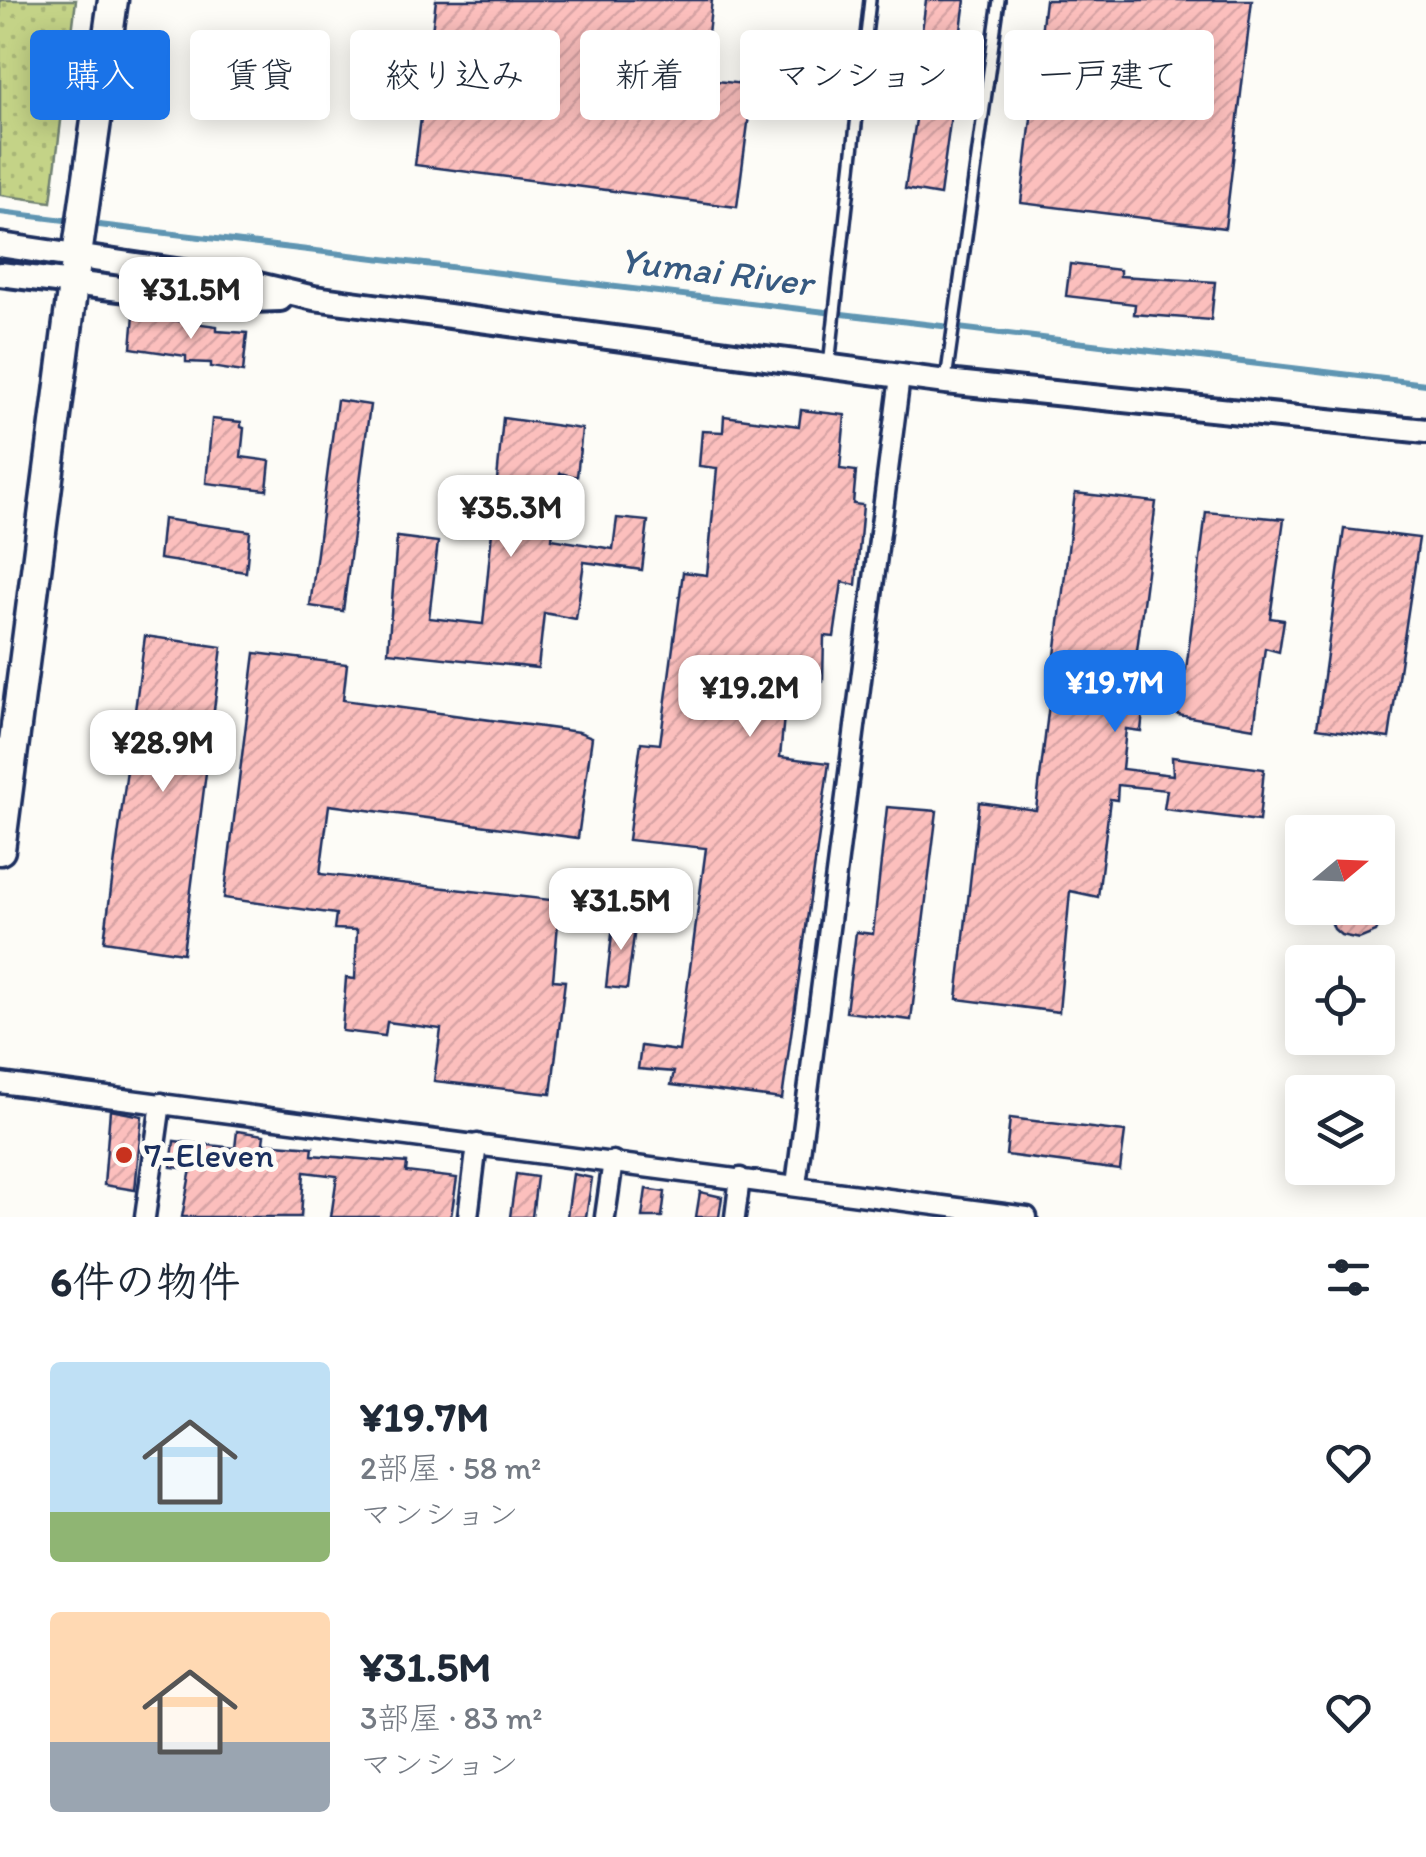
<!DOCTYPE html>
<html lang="ja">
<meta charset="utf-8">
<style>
:root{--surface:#fff;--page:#f6f6f7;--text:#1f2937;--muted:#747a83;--accent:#1a73e8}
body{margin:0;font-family:Itim,"Klee One",sans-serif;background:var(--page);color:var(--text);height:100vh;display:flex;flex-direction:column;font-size:38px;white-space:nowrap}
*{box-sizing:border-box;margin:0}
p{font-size:32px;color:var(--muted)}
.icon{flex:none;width:55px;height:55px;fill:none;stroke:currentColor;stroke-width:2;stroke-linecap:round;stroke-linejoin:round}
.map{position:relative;height:1217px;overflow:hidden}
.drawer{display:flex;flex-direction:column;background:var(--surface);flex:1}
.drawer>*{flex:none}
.banner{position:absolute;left:30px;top:30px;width:1368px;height:90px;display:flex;gap:20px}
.needle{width:65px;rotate:71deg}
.buttons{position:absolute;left:1285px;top:815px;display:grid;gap:20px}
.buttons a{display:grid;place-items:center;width:110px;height:110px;border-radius:10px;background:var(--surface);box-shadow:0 5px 25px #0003;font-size:50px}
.price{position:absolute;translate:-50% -85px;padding:0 22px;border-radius:20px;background:#fff;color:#222;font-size:32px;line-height:65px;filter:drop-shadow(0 2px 5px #0008)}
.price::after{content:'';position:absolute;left:50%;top:60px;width:30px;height:22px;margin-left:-15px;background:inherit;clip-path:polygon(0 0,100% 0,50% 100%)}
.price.on{background:var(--accent);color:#fff}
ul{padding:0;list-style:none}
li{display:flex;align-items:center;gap:30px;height:250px;padding:0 50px}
li span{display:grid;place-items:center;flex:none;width:280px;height:200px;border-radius:10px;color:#555}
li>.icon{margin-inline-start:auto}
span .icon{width:120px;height:120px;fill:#fffc;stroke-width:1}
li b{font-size:42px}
h2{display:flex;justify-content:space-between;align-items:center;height:120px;padding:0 50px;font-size:42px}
.chip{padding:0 35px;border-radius:10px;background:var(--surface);box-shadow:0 5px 25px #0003;font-size:35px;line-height:90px}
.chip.on{background:var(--accent);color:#fff}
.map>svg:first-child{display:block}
.park{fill:url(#park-dots);stroke:#708172;stroke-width:2.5}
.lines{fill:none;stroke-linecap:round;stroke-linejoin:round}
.stream{stroke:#5e95b2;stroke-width:6}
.building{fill:url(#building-hatch);stroke:#1b2f5e;stroke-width:2.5}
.service-casing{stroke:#1b2f5e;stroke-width:16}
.minor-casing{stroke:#1b2f5e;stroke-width:25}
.tertiary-casing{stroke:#1b2f5e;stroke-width:30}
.secondary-casing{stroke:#1b2f5e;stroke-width:35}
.service{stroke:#fdfcf7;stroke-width:9}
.minor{stroke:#fdfcf7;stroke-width:18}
.tertiary{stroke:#fdfcf7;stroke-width:22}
.secondary{stroke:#fdfcf7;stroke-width:28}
.poi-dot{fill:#c8321e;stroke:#fdfcf7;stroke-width:4}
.labels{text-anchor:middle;stroke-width:10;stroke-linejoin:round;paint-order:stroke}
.poi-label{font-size:35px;fill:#1b2f5e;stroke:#fdfcf7;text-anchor:start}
.water-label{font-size:38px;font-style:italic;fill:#375a81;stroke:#fdfcf7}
</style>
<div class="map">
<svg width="1426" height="1217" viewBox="0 0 1426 1217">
<defs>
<pattern id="park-dots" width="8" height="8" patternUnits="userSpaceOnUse" patternTransform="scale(2.5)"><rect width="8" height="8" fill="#c4d387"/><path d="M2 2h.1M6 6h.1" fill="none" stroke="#a8b577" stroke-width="1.8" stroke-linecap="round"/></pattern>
<pattern id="building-hatch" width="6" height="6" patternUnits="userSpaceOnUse" patternTransform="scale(2.5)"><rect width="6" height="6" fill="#fcbfbd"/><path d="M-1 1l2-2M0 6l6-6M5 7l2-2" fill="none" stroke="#d7a4a5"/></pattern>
</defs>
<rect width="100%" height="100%" fill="#fdfcf7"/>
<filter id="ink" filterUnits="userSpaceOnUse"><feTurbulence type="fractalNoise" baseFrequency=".01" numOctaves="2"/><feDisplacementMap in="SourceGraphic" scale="20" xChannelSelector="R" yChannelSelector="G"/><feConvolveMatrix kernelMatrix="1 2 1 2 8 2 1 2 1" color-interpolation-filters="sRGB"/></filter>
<g filter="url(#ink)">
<polygon class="park" points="0,0 76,0 51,202 0,195"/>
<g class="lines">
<g class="stream">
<polyline points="0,212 73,221"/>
<polyline points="91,224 1426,384"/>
</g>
</g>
<g class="building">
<polygon points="436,0 712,0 706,51 609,60 609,69 753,85 737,207 415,165"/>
<polygon points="926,0 965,0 958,53 920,46"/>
<polygon points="1045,0 1252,0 1225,228 1021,203"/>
<polygon points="921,88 954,93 940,195 905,189"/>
<polygon points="1070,264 1120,270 1120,276 1215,282 1211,320 1134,314 1135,304 1066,296"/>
<polygon points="134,315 217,326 217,331 247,333 243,372 211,367 211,363 186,362 186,356 131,348"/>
<polygon points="337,400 370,405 343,611 310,606"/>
<polygon points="801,410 845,415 840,469 856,471 853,504 863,505 856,585 842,582 834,637 824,636 823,681 788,676 780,757 829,763 782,1099 671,1085 674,1072 638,1069 641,1046 679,1051 706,848 628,840 641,742 660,744 683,572 707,575 717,468 699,466 702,431 723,432 724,416 799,426"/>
<polygon points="503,418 582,429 577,477 560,473 552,539 613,549 617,518 648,521 642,570 584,562 576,619 544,613 538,668 388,652 397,537 438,542 429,618 483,624"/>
<polygon points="212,419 241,422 241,427 244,428 241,457 270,461 267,490 206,483"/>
<polygon points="1075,493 1156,502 1135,666 1186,670 1206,512 1284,519 1270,618 1284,620 1279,652 1265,648 1254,728 1178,715 1179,694 1145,692 1141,731 1126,729 1122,769 1173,775 1172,757 1264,769 1259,821 1164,809 1167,790 1118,785 1117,800 1110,799 1098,897 1070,891 1059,1012 957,999 979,802 1036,810"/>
<polygon points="163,519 250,531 246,572 159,559"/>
<polygon points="1344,529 1419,538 1389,738 1317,728"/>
<polygon points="145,636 222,647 183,953 104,941"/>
<polygon points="255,653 347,664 343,700 579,732 592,737 578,838 329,805 320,874 560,901 553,980 565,981 551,1094 434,1081 441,1029 387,1022 385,1036 342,1031 346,978 355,979 357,930 334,929 336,914 224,898"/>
<polygon points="887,807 937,811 911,1020 846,1012 856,932 873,934"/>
<polygon points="1326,908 1388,908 1376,932 1359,939 1341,935 1334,929"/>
<polygon points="614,917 636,920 627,989 606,987"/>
<polygon points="110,1110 142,1116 135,1190 104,1185"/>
<polygon points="1010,1118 1125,1132 1120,1170 1006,1155"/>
<polygon points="237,1131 264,1135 263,1143 313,1147 312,1155 407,1163 406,1172 457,1178 451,1217 331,1217 337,1176 304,1172 301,1217 182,1217 191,1169 171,1167 174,1141 235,1148"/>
<polygon points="516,1174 537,1177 532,1217 510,1217"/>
<polygon points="573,1174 592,1178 586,1217 567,1217"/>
<polygon points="646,1189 665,1192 662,1217 642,1217"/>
<polygon points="700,1192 722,1197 719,1217 696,1217"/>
</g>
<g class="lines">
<g class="service-casing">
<g id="service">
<polyline points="829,365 870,0"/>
<polyline points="946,380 999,0"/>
</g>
</g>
<g class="minor-casing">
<g id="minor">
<polyline points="0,1083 1027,1217"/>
<polyline points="796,1185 900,377"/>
<polyline points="145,1217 161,1103"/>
<polyline points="468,1217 477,1144"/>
<polyline points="605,1217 613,1161"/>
<polyline points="735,1217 740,1178"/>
</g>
</g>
<g class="tertiary-casing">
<g id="tertiary">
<polyline points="0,245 237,280 314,298 946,382 1426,431"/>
<polyline points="0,274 216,301 280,299"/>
</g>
</g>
<g class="secondary-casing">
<polyline id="secondary" points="0,850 73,284 113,0"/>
</g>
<use href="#service" class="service"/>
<use href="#minor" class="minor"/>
<use href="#tertiary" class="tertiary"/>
<use href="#secondary" class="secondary"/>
</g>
</g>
<circle class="poi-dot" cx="124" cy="1155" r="10"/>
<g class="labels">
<g class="poi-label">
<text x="144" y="1167">7-Eleven</text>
</g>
<g class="water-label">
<text transform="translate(716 271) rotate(7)" y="13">Yumai River</text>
</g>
</g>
</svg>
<div class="buttons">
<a><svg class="needle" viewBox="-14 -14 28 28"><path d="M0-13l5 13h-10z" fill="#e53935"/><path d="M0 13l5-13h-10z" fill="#747a83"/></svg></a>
<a><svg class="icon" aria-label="locate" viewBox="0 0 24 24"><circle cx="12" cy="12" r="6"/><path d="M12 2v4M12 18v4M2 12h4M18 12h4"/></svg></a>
<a><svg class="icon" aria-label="layers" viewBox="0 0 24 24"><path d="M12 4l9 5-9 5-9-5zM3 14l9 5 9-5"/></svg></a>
</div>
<b class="price" style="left:191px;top:342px">¥31.5M</b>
<b class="price" style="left:511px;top:560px">¥35.3M</b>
<b class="price on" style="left:1115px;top:735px">¥19.7M</b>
<b class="price" style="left:750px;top:740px">¥19.2M</b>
<b class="price" style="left:163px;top:795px">¥28.9M</b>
<b class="price" style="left:621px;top:953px">¥31.5M</b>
<div class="banner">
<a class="chip on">購入</a>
<a class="chip">賃貸</a>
<a class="chip">絞り込み</a>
<a class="chip">新着</a>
<a class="chip">マンション</a>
<a class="chip">一戸建て</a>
</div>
</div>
<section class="drawer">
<h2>6件の物件<svg class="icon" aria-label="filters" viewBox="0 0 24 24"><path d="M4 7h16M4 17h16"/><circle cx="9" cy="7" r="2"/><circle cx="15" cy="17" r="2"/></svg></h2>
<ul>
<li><span style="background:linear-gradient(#bfe0f5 75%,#8fb573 0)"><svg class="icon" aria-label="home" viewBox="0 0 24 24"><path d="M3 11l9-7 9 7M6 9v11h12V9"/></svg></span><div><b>¥19.7M</b><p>2部屋 · 58 m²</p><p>マンション</p></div><svg class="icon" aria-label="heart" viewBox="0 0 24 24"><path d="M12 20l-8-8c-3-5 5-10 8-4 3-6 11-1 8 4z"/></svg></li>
<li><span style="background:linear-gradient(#ffd9b3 65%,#9aa5b1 0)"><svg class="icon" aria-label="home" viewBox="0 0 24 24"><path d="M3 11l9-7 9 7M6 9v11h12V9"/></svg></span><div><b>¥31.5M</b><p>3部屋 · 83 m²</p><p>マンション</p></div><svg class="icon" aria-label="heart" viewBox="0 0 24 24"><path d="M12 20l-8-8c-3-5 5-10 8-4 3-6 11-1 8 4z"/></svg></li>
</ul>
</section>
